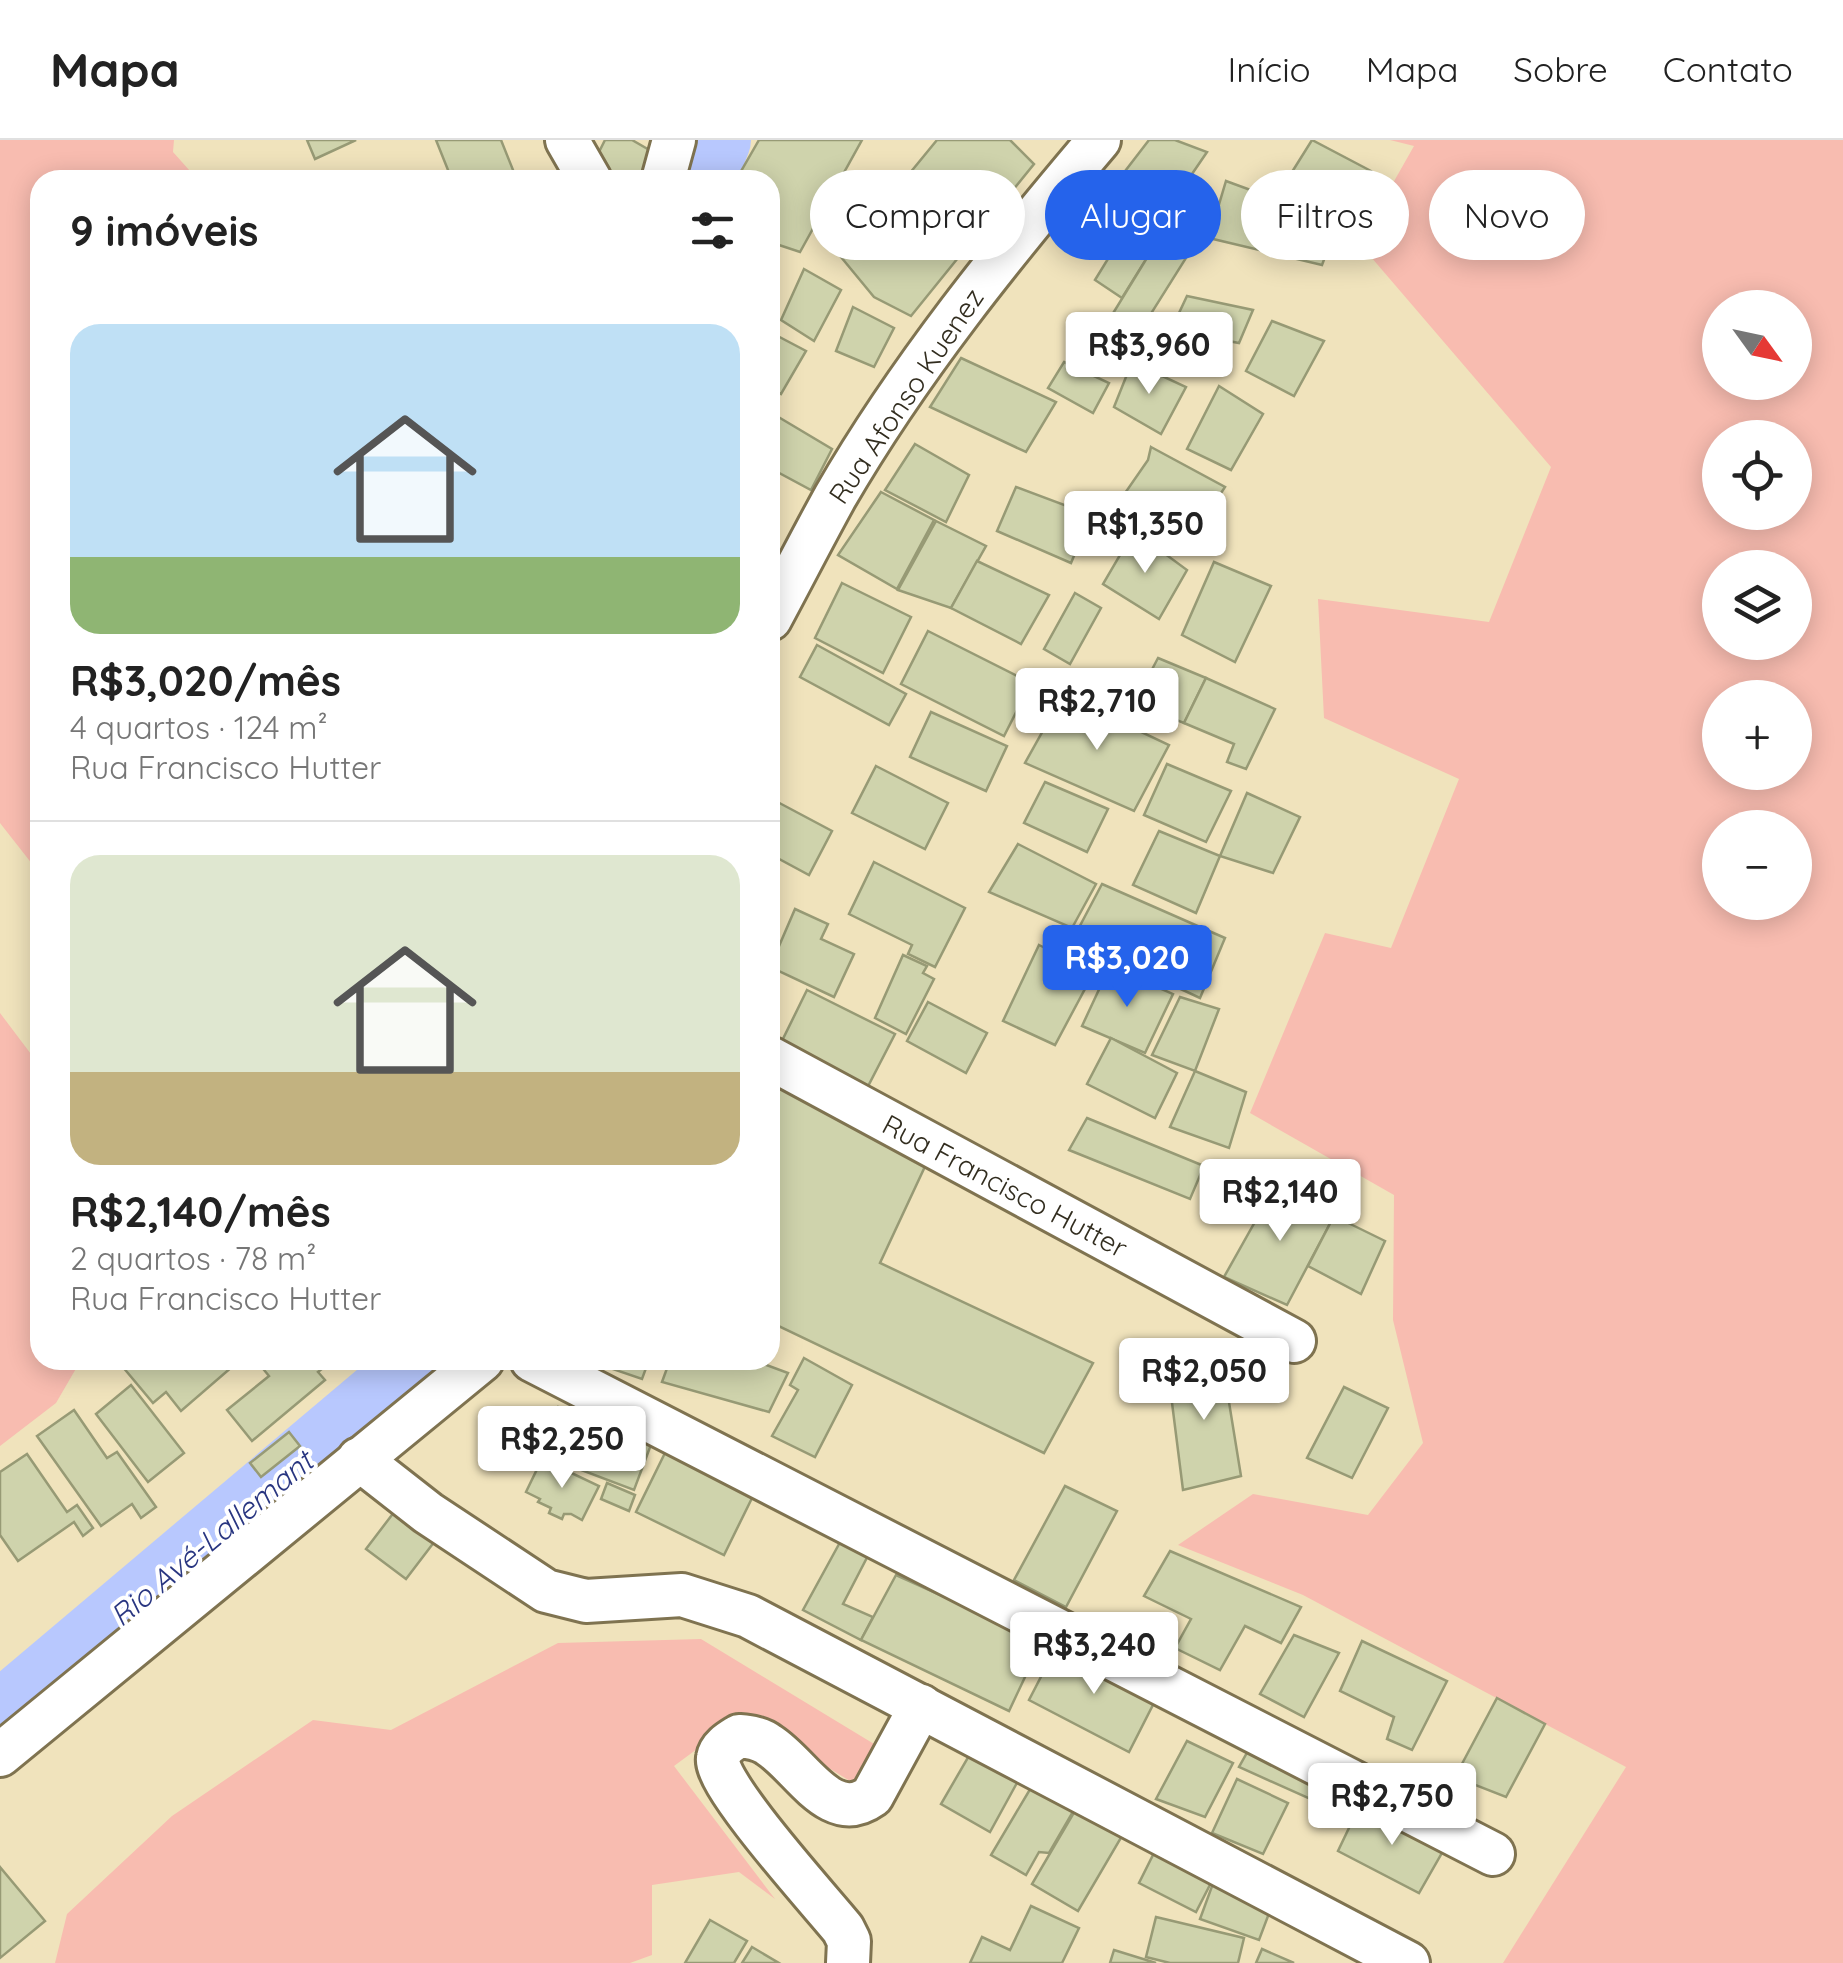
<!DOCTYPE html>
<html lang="pt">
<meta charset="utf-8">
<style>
:root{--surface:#fff;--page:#f2f2f2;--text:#222;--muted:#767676;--line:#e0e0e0;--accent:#2563eb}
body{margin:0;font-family:Quicksand,sans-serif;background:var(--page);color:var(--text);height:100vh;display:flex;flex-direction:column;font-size:38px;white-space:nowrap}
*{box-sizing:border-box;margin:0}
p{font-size:32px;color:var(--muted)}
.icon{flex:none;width:55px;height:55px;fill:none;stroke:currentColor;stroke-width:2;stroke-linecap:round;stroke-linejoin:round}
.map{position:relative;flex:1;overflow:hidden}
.drawer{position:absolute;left:30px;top:30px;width:750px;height:1200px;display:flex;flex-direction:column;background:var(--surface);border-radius:30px;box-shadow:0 5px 25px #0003}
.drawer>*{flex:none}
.hud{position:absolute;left:810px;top:30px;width:882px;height:90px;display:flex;gap:20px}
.needle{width:65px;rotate:123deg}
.fabs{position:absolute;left:1702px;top:150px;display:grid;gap:20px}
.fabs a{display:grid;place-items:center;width:110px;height:110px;border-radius:50%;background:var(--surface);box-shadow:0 5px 25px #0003;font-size:50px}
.price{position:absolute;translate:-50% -85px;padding:0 22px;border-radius:10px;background:#fff;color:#222;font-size:32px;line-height:65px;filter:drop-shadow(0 2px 5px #0008)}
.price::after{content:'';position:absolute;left:50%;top:60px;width:30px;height:22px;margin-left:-15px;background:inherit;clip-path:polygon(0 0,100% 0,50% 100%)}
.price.current{background:var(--accent);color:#fff}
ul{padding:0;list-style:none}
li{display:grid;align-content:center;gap:20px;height:530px;padding:0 40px}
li+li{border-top:2px solid var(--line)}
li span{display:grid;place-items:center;height:310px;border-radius:30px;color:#555}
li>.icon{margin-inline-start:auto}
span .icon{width:180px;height:180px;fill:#fffc;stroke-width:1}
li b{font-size:42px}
h2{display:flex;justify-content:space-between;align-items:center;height:120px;padding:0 40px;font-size:42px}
.chip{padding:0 35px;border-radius:45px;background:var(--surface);box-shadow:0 5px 25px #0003;font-size:35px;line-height:90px}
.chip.current{background:var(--accent);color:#fff}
header{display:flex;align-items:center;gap:60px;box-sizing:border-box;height:140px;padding:0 50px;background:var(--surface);border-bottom:2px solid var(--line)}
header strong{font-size:48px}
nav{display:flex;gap:55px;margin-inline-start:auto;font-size:35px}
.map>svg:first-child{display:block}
.green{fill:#f8bcb0;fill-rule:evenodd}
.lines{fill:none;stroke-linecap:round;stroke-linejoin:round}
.river{stroke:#b8c8fe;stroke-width:70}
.building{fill:#cfd3ac;stroke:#979a75;stroke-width:2.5}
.minor-casing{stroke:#7f7350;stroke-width:48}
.minor{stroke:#fff;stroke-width:42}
.labels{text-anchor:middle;stroke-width:8;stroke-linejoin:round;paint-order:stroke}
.street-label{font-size:28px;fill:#322d1f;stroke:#fff}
.water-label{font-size:30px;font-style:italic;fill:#293681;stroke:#fff}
</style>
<header>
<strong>Mapa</strong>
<nav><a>Início</a><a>Mapa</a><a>Sobre</a><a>Contato</a></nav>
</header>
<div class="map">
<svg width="1843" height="1823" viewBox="0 0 1843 1823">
<rect width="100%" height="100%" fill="#f0e3bc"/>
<g class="green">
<polygon points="0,0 174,0 173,12 198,40 40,40 40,734 0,683"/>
<path d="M1390 0H1843V1823H1503L1626 1627 1303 1455 1178 1405 1253 1354 1368 1375 1423 1303 1393 1180 1394 1055 1250 973 1325 793 1391 808 1459 639 1324 578 1318 459 1489 482 1551 327 1359 103 1414 6ZM1720 168H1795V242H1720ZM1720 298H1795V372H1720ZM1720 428H1795V502H1720ZM1720 558H1795V632H1720ZM1720 688H1795V762H1720Z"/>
<polygon points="0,873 40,926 40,1220 81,1220 56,1263 0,1306"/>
<polygon points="701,1499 884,1610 858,1646 743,1575 674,1626 775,1759 739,1732 652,1745 652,1815 630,1823 55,1823 67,1774 172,1676 313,1580 391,1590 558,1503"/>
</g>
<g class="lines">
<g class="river">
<polyline points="700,40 716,0"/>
<polyline points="0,1577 423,1220"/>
</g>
</g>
<g class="building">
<polygon points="307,0 356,0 315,19"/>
<polygon points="436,0 501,0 517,40 452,40"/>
<polygon points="605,0 632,0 658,15 648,40 606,40 596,18"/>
<polygon points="759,0 862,0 800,112 770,102 770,40 736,40"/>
<polygon points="937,0 1010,0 1034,24 911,176 874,157 841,117"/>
<polygon points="1149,0 1175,0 1207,12 1164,75 1109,52"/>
<polygon points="1312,0 1371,31 1354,76 1282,48"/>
<polygon points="1226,41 1338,82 1322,125 1209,98"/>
<polygon points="1130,83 1158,100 1122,158 1095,140"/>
<polygon points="1158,100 1186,118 1142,188 1112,175"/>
<polygon points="804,129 841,150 814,201 781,180"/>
<polygon points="1187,156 1253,170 1239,203 1171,190"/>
<polygon points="853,167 894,188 874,227 836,211"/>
<polygon points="1272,181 1324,201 1294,256 1246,231"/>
<polygon points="770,192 806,211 781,254 770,247"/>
<polygon points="961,218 1056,262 1026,312 930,267"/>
<polygon points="1064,222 1109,243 1093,273 1048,248"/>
<polygon points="1132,222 1186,247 1161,294 1114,267"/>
<polygon points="1219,246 1263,274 1231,330 1187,309"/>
<polygon points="770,272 832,309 811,350 770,328"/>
<polygon points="915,304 969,335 946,382 885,350"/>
<polygon points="1151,307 1225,347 1188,404 1114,369 1148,320"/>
<polygon points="1016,347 1091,375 1071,423 997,391"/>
<polygon points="881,352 934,380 897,449 838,415"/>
<polygon points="936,381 986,406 951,468 898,450"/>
<polygon points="1134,391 1187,430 1159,479 1103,444"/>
<polygon points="977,421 1049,455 1021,504 951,468"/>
<polygon points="1214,422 1271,446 1235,522 1182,495"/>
<polygon points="842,443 911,477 883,533 815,498"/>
<polygon points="1075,453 1101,468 1070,524 1044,509"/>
<polygon points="928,491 1031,543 1004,596 901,544"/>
<polygon points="817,505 906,554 889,585 800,537"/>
<polygon points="1158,518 1206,538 1184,583 1134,564"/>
<polygon points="1206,538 1275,569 1246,629 1227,622 1234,604 1184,583"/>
<polygon points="1063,555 1169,605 1134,671 1025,623"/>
<polygon points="931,572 1007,606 986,651 910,617"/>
<polygon points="1167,624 1231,651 1206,702 1144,675"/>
<polygon points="876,626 948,663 925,709 852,673"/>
<polygon points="1045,642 1108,669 1087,712 1024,683"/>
<polygon points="1247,653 1300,677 1273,733 1220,716"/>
<polygon points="770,658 832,691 809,735 770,714"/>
<polygon points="1159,691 1220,716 1196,773 1133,745"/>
<polygon points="1018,704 1096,744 1072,788 989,752"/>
<polygon points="874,722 965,768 935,827 908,814 912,805 849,774"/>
<polygon points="1102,744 1225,798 1200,858 1073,799"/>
<polygon points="795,769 828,784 821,799 854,814 834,857 770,827"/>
<polygon points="1039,805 1094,832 1055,905 1003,881"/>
<polygon points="903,815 927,826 923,833 934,839 906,894 875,878"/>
<polygon points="1110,826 1173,854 1145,913 1082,886"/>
<polygon points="807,850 895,894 865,952 778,909"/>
<polygon points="1180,857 1219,869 1195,931 1152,915"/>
<polygon points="928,862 987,893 966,933 907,901"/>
<polygon points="1111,898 1177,933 1155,978 1087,944"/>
<polygon points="1195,931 1246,952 1229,1008 1170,987"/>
<polygon points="770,941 928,1020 880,1123 1093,1223 1044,1313 770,1182"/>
<polygon points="1087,978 1204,1026 1190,1059 1069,1010"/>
<polygon points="1279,1039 1334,1076 1287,1165 1224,1137"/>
<polygon points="1334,1076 1385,1101 1361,1154 1308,1126"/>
<polygon points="1221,1213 1241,1336 1183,1350 1168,1231"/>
<polygon points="804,1218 852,1245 815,1317 772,1296 798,1250 790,1245"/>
<polygon points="117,1220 240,1220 181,1271 166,1252 153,1263"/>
<polygon points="256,1220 333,1220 318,1232 325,1240 252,1301 227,1270 269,1236"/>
<polygon points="599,1220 649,1220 642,1239 598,1224"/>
<polygon points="670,1220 753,1220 788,1233 769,1272 662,1242"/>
<polygon points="131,1245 184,1313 148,1342 96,1274"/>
<polygon points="1344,1247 1388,1268 1352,1338 1307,1318"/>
<polygon points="558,1267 652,1302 634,1350 539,1314"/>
<polygon points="74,1270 107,1318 117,1312 156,1367 141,1378 132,1364 101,1386 37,1296"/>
<polygon points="289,1292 300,1306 261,1337 250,1323"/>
<polygon points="665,1313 753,1356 724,1415 636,1372"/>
<polygon points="27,1314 67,1372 77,1365 93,1388 83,1396 74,1382 18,1421 0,1395 0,1332"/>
<polygon points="542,1319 599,1346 582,1380 571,1374 564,1374 562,1379 549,1373 551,1368 538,1362 540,1359 526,1352"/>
<polygon points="607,1343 635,1355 629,1371 601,1359"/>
<polygon points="1065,1346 1117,1371 1066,1467 1014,1440"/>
<polygon points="398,1367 438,1397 406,1439 366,1409"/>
<polygon points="844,1395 873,1406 843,1464 873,1477 861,1500 803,1470"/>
<polygon points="1170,1411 1301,1467 1281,1503 1245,1486 1220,1530 1175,1508 1191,1479 1144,1456"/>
<polygon points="896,1435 1042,1501 1009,1571 861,1500"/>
<polygon points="1294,1495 1339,1513 1304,1577 1260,1554"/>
<polygon points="1362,1501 1447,1541 1412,1610 1387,1599 1394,1577 1340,1551"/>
<polygon points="1059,1502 1159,1553 1129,1612 1029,1560"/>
<polygon points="1497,1558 1545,1584 1506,1657 1455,1637"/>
<polygon points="1257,1595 1332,1634 1317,1662 1239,1627"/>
<polygon points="1187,1601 1233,1623 1205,1677 1156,1659"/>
<polygon points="970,1614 1018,1641 990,1692 941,1664"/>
<polygon points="1237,1639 1288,1663 1263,1714 1212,1693"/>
<polygon points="1032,1646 1074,1670 1049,1713 1039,1712 1026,1735 991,1715"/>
<polygon points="1360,1665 1447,1704 1419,1753 1338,1711"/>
<polygon points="1076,1669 1122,1696 1078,1771 1032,1744"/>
<polygon points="1157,1707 1215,1735 1196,1772 1139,1743"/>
<polygon points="0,1727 45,1781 0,1818"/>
<polygon points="1215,1738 1274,1760 1259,1800 1200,1779"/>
<polygon points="1031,1766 1079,1788 1062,1823 970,1823 982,1797 1010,1810"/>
<polygon points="1156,1777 1244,1798 1238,1823 1170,1823 1146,1817"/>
<polygon points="710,1780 747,1801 734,1823 685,1823"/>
<polygon points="752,1807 779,1823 742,1823"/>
<polygon points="1262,1809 1294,1823 1256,1823"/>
<polygon points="1114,1810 1156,1823 1110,1823"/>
</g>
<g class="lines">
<g class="minor-casing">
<g id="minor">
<polyline points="567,0 590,40"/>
<polyline points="663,40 674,0"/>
<path d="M770 479C792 438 813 397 835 357 909 229 1004 112 1099 0"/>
<polyline points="770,918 1294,1201"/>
<polyline points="532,1220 1493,1714"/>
<polyline points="359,1319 428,1373 546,1451 586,1461 682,1455 748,1476 1408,1823"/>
<polyline points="0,1615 482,1220"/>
<path d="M848 1823 849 1801 843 1789C823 1764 712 1642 718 1618 720 1607 731 1601 739 1596 750 1597 760 1598 769 1605 802 1626 830 1686 872 1656L921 1566"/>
</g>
</g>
<use href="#minor" class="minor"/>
</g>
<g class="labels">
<g class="street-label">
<text transform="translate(906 256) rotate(-56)" y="10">Rua Afonso Kuenez</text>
<text transform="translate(1005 1046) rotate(28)" y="10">Rua Francisco Hutter</text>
</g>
<g class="water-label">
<text transform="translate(212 1399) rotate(-40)" y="10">Rio Avé‐Lallemant</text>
</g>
</g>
</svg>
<div class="fabs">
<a><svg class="needle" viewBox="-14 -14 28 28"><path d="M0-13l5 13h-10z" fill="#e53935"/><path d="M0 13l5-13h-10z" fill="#767676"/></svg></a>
<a><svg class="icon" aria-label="locate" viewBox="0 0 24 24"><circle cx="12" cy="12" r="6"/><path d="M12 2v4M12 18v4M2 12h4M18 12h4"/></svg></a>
<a><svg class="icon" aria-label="layers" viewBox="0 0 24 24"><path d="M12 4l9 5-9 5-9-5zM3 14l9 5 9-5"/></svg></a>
<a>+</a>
<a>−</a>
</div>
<b class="price" style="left:1149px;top:257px">R$3,960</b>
<b class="price" style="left:1145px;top:436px">R$1,350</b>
<b class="price" style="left:1097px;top:613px">R$2,710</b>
<b class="price current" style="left:1127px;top:870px">R$3,020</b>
<b class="price" style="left:1280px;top:1104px">R$2,140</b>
<b class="price" style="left:1204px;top:1283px">R$2,050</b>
<b class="price" style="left:562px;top:1351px">R$2,250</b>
<b class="price" style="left:1094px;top:1557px">R$3,240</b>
<b class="price" style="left:1392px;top:1708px">R$2,750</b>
<div class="hud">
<a class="chip">Comprar</a>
<a class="chip current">Alugar</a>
<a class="chip">Filtros</a>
<a class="chip">Novo</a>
</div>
<section class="drawer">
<h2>9 imóveis<svg class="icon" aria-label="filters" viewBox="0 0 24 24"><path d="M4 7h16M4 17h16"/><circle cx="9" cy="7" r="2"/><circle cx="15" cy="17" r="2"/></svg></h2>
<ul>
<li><span style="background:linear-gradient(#bfe0f5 75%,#8fb573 0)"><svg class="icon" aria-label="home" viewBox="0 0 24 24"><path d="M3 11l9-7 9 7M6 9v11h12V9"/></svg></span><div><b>R$3,020/mês</b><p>4 quartos · 124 m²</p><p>Rua Francisco Hutter</p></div></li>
<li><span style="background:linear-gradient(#dfe7d0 70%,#c2b280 0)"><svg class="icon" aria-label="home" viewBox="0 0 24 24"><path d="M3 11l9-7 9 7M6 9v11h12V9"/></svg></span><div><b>R$2,140/mês</b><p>2 quartos · 78 m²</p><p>Rua Francisco Hutter</p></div></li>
</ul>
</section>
</div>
